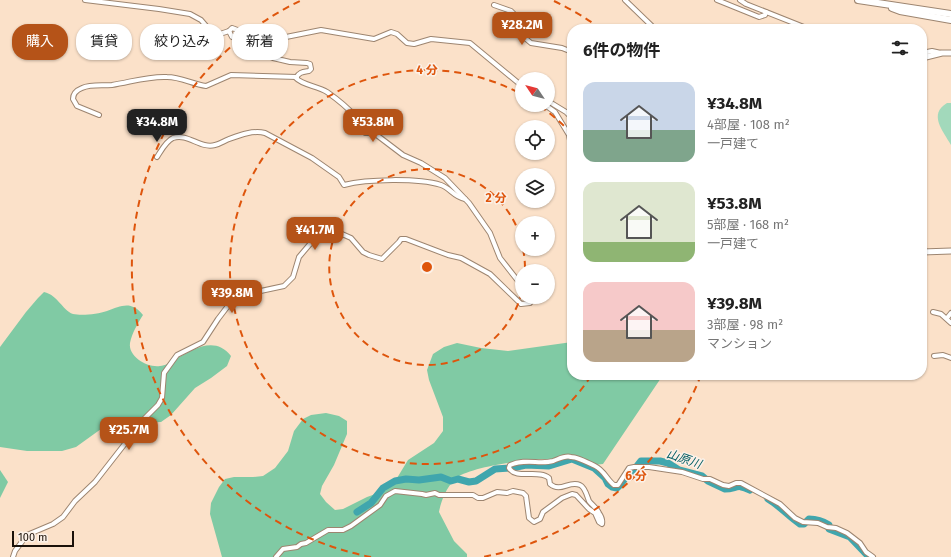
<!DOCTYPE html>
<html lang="ja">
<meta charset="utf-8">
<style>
:root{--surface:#fff;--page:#f2f2f2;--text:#222;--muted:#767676;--accent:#b55318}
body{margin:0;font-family:"Fira Sans","Noto Sans JP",sans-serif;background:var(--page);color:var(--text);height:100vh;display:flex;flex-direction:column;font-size:15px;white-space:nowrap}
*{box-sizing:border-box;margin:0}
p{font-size:13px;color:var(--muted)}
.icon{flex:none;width:22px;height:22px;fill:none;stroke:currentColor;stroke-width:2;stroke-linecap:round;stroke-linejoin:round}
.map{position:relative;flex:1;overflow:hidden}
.sheet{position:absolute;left:567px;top:24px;width:360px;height:356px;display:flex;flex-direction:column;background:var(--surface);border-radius:16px;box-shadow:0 1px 3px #0004}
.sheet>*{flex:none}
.top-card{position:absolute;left:12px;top:24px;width:380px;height:36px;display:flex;gap:8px}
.needle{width:26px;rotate:305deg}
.buttons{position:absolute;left:515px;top:72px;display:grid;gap:8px}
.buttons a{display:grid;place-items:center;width:40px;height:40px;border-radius:50%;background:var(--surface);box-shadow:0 1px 3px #0004;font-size:20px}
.scale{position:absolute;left:12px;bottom:10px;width:62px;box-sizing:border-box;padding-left:4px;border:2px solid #1a1109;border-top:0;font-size:11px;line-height:14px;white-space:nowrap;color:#1a1109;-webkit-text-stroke:3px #fcf1e8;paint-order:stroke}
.price{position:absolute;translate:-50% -34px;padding:0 9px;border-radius:8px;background:var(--accent);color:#fff;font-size:13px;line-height:26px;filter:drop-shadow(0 1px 2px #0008)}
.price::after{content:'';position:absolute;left:50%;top:24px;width:12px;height:9px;margin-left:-6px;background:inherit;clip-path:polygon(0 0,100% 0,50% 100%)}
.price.on{background:#222;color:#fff}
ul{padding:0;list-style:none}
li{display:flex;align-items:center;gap:12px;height:100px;padding:0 16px}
li span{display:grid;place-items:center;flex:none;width:112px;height:80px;border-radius:12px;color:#555}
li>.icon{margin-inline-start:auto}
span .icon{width:48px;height:48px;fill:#fffc;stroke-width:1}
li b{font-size:17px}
h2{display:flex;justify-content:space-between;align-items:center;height:48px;padding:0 16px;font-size:17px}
.tag{padding:0 14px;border-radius:16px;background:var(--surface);box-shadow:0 1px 3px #0004;font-size:14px;line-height:36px}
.tag.on{background:var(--accent);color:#fff}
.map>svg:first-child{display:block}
.green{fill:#a2d9bb}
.forest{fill:#80caa4}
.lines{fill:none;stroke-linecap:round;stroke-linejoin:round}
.river{stroke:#40a6ad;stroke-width:7}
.minor-casing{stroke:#9d8570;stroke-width:6}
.tertiary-casing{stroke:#9d8570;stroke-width:7}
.primary-casing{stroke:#9d8570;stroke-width:8}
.minor{stroke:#fff;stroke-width:4}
.tertiary{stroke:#fff;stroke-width:5}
.primary{stroke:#fff;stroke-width:6}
.ring{fill:none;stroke:#de550c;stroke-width:2;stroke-dasharray:7 5}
.labels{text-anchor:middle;stroke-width:3;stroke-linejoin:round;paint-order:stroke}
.water-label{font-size:12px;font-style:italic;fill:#015d63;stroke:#fcf1e8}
.centre{fill:#de550c;stroke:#fcf1e8;stroke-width:2}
.ring-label{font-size:12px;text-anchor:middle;font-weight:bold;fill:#de550c;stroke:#fcf1e8;stroke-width:3;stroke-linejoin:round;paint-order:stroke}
</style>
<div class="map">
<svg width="951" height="557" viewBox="0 0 951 557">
<rect width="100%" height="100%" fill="#fbe1c9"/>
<path class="green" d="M947 103H951V145C943 131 928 114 947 103Z"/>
<g class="forest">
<path d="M44 292C58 295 62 310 73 314 82 316 98 314 107 311 121 306 131 300 143 315 138 323 132 333 130 343 128 357 148 368 160 366 165 366 170 362 174 360 193 349 215 335 231 356L227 366 211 378 195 388 171 415 161 422 134 423 114 426 101 429 76 447 62 451H27L0 447V347L26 312 38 298Z"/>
<path d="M572 342V375H663L603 464C584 467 565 459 546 459 527 459 468 467 455 479 446 488 441 501 439 512L454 541 467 554V557H222L210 514 211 503 219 487 225 479 234 477H253L263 476 275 468 288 451 294 431 303 419 311 415 326 413 339 416 347 421V434L334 465 322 486 320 494 326 502 335 510 343 509 367 497 384 491 394 483 408 460 434 443 443 431V417L429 380 427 370 433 354 444 347 457 343 481 348 508 351Z"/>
<polygon points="0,470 8,482 0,498"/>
</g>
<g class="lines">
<g class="river">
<path d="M768 499C780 506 788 516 800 524H804L809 519C816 519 823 521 829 525V529L850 537 869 557"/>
<path d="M357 512 371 503 383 488 395 481 406 479 419 480 441 477 451 481 458 479 469 482 476 481 495 469 512 468 526 465 549 466 572 459 594 468 605 478 608 484 612 487 617 488 621 484 628 474 634 470 641 461H660L668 463 679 470 702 476 708 481 725 489C737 489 736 483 750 490"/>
</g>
<g class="minor-casing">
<g id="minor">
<polyline points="85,0 159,9 190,14 201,20 213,34 217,35 229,31 232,28 254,36 268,38 286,37 321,30 374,39 391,32 397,34 407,43 414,44 431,39 470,43 522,86"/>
<polyline points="625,0 655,29"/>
<polyline points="717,0 759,17 765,15 766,12"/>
<polyline points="740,0 746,4 809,29"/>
<polyline points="494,5 511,11 515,15 525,38 531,43 562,48 572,52"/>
<path d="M229 31 232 37 237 39H243L248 43 252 48 258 52 273 58 290 62 307 63 310 64 311 69 309 71C303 72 299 72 296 78 302 85 318 86 327 92 337 99 348 108 356 117 360 122 360 129 365 133H374L403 155 421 163 445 178 469 203 490 233 500 258 522 286"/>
<polyline points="922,53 932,51 941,53"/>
<polyline points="548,101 566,112 572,118"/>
<polyline points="545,105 555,112 569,135 572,151"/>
<path d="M99 115 77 106 73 99C73 93 77 90 82 88 91 84 102 86 112 85 131 82 148 76 167 77 181 77 192 84 206 86L231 75 297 77"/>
<path d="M157 157C161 151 166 141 173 138 188 133 200 149 215 145 220 144 224 141 229 139 240 135 253 130 265 133L312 158 339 177 344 185C367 179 418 178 441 185 450 188 454 197 465 199"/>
<polyline points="933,312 941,314 951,323"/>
<polyline points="947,318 951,313"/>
<polyline points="934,356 943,355 951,358"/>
<polyline points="13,557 15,551 27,535 53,524 63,517 75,501 95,482 145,418 158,405 162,398 164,373 177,355 203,342 218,319 234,298 242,295 284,286 293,277 299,257 310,244 323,235 332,232 342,234 351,238 363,252 369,255 382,259 399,242 401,239 406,239 448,255 461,258 490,274 521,304 530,303 532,300 531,297"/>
<path d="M276 557 283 549 297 547 301 544 306 543 328 530H343L351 526 380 505 386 496 395 491 422 494 426 495 435 493 439 495H473L478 498H483L497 492 507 493 513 491 523 493 526 496 529 518 534 522 540 519 543 512 562 498 572 494 576 495 589 509 595 513 599 522 602 524C603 520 601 516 599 513 597 508 592 505 589 501 587 496 585 487 580 485 569 480 561 493 550 484L549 478C539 469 516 480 509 468L510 465C526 458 540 465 553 461 559 459 565 455 571 457 577 457 589 463 595 466 604 470 607 480 614 485H618L629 468 634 467H649L682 472 703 479H710L723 485 729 486 736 483H741L780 504 795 518 803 522 818 523 827 527 836 528 847 533 860 543 866 552 873 557"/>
</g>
</g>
<g class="tertiary-casing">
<g id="tertiary">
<polyline points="922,58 942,53 951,53"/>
<polyline points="922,252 951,251"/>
</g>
</g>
<g class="primary-casing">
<g id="primary">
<polyline points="858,0 951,14"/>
<polyline points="892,8 900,11 951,20"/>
</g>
</g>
<use href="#minor" class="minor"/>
<use href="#tertiary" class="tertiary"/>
<use href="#primary" class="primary"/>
</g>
<g class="ring">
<path d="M522 292A98 98 0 1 1 522 242M523 249A98 98 0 0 1 525 270"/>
<path d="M591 376A197 197 0 1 1 521 94M540 106A197 197 0 0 1 571 133"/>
<path d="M701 375A295 295 0 0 1 483 557M371 557A295 295 0 0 1 300 1M554 1A295 295 0 0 1 600 28"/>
</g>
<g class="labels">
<g class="water-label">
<text transform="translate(684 459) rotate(19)" y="4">山原川</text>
</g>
</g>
<circle cx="427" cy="267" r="6" class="centre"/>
<g class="ring-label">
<text x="427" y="74">4 分</text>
<text x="496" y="202">2 分</text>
<text x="636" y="480">6 分</text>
</g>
</svg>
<div class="buttons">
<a><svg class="needle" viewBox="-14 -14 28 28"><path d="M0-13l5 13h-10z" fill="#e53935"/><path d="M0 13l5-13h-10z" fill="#767676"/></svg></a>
<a><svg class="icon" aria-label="locate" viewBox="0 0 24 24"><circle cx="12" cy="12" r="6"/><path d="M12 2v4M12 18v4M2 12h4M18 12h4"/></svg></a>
<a><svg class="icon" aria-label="layers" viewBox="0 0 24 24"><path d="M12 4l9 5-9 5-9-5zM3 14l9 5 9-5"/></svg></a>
<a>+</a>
<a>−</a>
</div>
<div class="scale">100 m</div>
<b class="price" style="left:522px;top:46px">¥28.2M</b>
<b class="price on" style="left:157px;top:143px">¥34.8M</b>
<b class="price" style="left:373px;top:143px">¥53.8M</b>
<b class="price" style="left:315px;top:251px">¥41.7M</b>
<b class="price" style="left:232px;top:314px">¥39.8M</b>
<b class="price" style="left:129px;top:451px">¥25.7M</b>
<div class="top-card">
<a class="tag on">購入</a>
<a class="tag">賃貸</a>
<a class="tag">絞り込み</a>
<a class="tag">新着</a>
</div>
<section class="sheet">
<h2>6件の物件<svg class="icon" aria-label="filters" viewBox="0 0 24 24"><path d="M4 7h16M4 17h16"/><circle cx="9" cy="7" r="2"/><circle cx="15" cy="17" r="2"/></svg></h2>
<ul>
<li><span style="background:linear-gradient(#c9d6e8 60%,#7fa58c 0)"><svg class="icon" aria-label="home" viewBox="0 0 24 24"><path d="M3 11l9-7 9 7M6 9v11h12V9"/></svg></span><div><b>¥34.8M</b><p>4部屋 · 108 m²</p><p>一戸建て</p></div></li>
<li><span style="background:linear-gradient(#dfe7d0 75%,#8fb573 0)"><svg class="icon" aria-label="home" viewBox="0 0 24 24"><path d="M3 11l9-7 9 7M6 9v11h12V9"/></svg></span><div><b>¥53.8M</b><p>5部屋 · 168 m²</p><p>一戸建て</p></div></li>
<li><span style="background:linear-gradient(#f6c9c9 60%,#b9a48a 0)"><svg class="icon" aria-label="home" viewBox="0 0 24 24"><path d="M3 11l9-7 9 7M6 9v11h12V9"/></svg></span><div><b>¥39.8M</b><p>3部屋 · 98 m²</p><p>マンション</p></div></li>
</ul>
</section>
</div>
